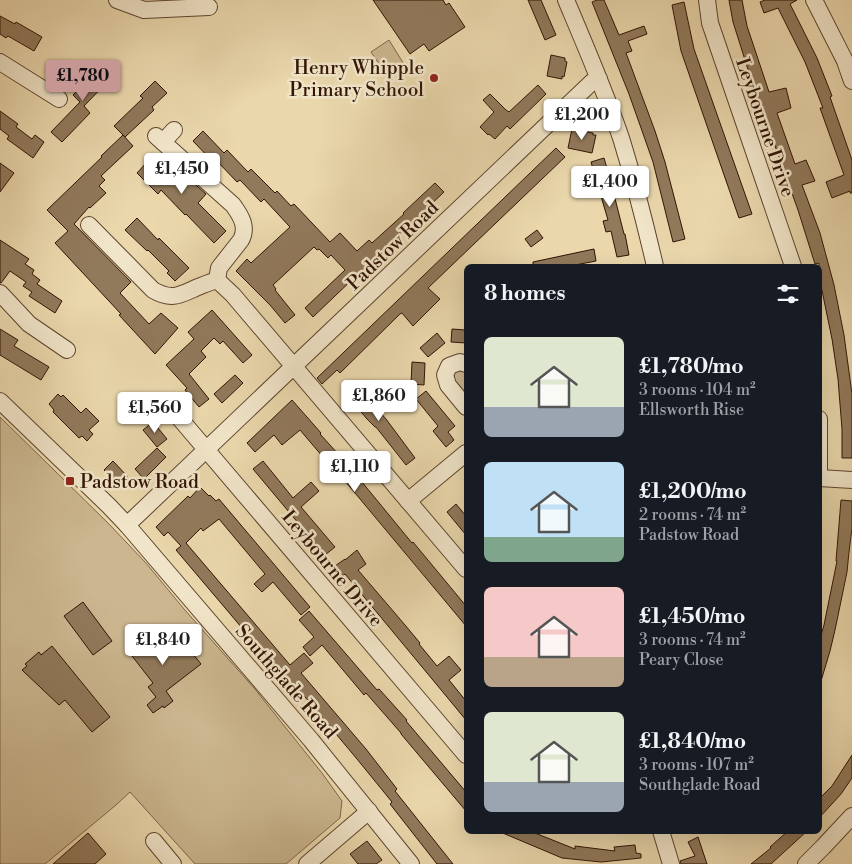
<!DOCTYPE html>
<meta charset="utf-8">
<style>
:root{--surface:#171b24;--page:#242831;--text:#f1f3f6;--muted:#9ea1a6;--accent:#c59692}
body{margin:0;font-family:"Libre Bodoni",serif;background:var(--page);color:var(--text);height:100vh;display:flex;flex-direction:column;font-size:19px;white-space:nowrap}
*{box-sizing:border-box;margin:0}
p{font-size:16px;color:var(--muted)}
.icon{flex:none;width:28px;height:28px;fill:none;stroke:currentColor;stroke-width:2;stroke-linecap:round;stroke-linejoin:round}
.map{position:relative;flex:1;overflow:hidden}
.side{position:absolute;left:464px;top:264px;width:358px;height:570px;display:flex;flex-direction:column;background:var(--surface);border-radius:8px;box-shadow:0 5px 20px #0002}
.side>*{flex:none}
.price{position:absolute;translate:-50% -42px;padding:0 11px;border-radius:5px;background:#fff;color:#222;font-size:16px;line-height:32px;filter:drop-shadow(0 1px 2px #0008)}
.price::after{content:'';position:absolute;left:50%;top:30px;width:15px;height:11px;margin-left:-8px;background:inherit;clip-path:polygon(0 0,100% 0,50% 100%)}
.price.selected{background:var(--accent);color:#111}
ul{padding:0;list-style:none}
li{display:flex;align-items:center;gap:15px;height:125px;padding:0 20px}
li span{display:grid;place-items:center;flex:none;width:140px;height:100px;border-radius:8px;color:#555}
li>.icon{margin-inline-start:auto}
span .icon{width:60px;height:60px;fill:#fffc;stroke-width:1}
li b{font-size:21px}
h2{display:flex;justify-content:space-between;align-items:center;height:60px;padding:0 20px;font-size:21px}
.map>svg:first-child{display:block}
.green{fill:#cbb68f;stroke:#7e654a}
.building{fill:#91795b;stroke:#311404}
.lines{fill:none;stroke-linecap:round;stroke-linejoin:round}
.minor-casing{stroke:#5f452e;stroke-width:18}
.minor{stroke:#f1e5c9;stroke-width:16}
.poi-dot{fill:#8f2418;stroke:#f1e5c9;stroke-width:2}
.labels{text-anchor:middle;stroke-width:5;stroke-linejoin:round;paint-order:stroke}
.poi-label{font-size:19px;fill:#311404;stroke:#f1e5c9;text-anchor:end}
.street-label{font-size:19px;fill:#311404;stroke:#f1e5c9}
</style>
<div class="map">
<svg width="852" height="864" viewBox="0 0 852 864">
<rect width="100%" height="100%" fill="#ead7ac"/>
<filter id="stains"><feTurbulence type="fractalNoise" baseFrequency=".004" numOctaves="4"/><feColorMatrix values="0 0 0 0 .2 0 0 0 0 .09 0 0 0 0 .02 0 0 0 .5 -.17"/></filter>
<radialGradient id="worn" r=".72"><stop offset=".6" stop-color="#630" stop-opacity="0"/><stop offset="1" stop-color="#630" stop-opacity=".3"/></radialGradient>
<g class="green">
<polygon points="389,40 405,66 388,77 371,52"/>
<path d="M464 370 466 371V400C458 389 448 384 456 371Z"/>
<polygon points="0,417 108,523 146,563 184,609 254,688 322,773 342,801 340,818 286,864 195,864 130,792 116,805 45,864 0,864"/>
</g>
<g class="building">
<polygon points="373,0 443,0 446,5 449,3 465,27 429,51 424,44 410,54"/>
<polygon points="528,0 541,0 556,35 545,40"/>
<polygon points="597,0 604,0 619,35 644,26 647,34 628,41 632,51 626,53 655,131 665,162 685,239 673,242 653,162 629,94 592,2"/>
<polygon points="729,0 742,0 747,26 769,92 786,88 791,108 777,113 795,164 806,160 815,181 802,185 820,233 834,285 844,335 852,394 852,458 842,458 842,429 838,379 832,339 819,276 819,263 815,264 798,210 751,79 733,22"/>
<polygon points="765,0 797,0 790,4 817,58 832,96 830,97 852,160 852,193 850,193 850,191 832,198 826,182 844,175 820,108 823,108 805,62 778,8 764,13 760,2"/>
<polygon points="684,2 694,49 752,214 739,218 681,51 672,5"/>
<polygon points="0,16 15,24 16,22 42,37 34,51 8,36 6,38 0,34"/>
<polygon points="551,55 565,58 565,61 567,62 564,77 562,76 562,79 547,76"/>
<polygon points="99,63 113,76 84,106 90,113 62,142 51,132 80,102 73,95 94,74 91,71"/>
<polygon points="155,81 167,93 152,107 154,110 125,137 114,126 143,98 140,96"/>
<polygon points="538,85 546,94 510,129 507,126 495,139 489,134 488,135 480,127 494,112 483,100 490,94 506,110 509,112"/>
<polygon points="0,111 18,124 16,127 32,139 35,135 44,142 33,158 7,139 9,136 0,129"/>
<polygon points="572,129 593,133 593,135 596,135 592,153 568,148"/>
<polygon points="203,131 224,153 227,150 248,172 251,169 275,193 277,191 291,206 294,204 330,242 340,233 357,251 369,240 372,243 404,214 403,213 435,183 444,192 313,317 305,308 345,270 331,255 328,258 319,249 317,250 314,247 273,285 276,289 275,290 295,315 285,323 270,305 236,271 247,259 251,263 290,227 264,199 261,202 240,180 237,182 216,160 214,163 193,141"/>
<polygon points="123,135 133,146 101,176 105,180 99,186 106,193 90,208 89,207 74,224 131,282 120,293 149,324 161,313 178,328 155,354 119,315 121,314 55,243 68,231 47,210 102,157 101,156"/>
<polygon points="556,148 565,157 428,288 440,299 413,326 402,313 400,314 340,373 337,370 322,384 317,378"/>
<polygon points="164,157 206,194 198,203 226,231 214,243 186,214 185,215 161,190 158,194 137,173 148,161 155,168"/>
<polygon points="604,158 610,179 624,234 625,234 629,255 617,257 611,231 606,232 603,221 608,220 591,162"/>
<polygon points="0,163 14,173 0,192"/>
<polygon points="137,218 158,240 159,238 189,268 175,281 167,273 169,271 148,250 147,251 125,230"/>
<polygon points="537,230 543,238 531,247 525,239"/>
<polygon points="0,240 29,259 25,264 34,270 32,274 40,280 37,284 62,301 55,313 29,296 32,292 23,286 26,282 10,271 1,283 0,283"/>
<polygon points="594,249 596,261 570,266 533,266 533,262"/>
<polygon points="212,310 252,355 243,363 223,341 220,344 214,338 201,351 206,357 189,374 209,399 199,407 185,390 187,388 166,365 194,339 188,332"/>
<polygon points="0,329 18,340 14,346 49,367 41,380 0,355"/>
<polygon points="452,329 466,330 466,343 451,342"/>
<polygon points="437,333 445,343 428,357 420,348"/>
<polygon points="412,362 425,363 424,385 411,384"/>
<polygon points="235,375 243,383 222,403 214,394"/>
<polygon points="353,382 386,419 415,458 406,465 376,427 375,427 367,419 343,390"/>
<polygon points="426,391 455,426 448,432 454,440 446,447 433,431 438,426 416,399"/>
<polygon points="58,394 61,397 63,395 81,413 86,408 99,421 89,430 93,434 87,441 82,436 79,438 53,412 54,410 49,404"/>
<polygon points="292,400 321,433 320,434 348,465 412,543 413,542 466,606 466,626 330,463 329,464 300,430 282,445 274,435 255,452 247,443"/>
<polygon points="153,422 167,439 157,447 143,430"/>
<polygon points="157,448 166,457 144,479 135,469"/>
<polygon points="113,461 128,477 119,486 104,470"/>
<polygon points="263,461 293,498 311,482 319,491 301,507 335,547 325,555 253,469"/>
<polygon points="200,487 209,496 210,495 216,501 219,499 310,607 301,615 273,582 262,592 254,584 265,574 219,519 203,531 201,528 186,543 290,665 304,653 313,663 301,673 366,749 397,789 395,791 453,864 437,864 390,804 392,802 357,759 295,685 292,687 176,550 181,546 168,532 164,536 156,527 188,496 190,498"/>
<polygon points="841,500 852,501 852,528 849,552 847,572 835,630 830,651 821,681 819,681 819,642 824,625 837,561 836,561"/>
<polygon points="456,504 466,516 466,535 447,512"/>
<polygon points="357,550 366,564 358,570 405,625 420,643 419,644 437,666 449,656 461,670 449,680 466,701 466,720 345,574 343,576 335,566 345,559 345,560"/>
<polygon points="83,602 112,641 93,655 64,616"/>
<polygon points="309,611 377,690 379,689 407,720 406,721 466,792 466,811 401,734 401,733 366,693 364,695 322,645 310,656 303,647 314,637 299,620"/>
<polygon points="159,628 180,655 189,649 201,664 166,691 173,701 164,708 163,706 153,713 147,705 156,697 148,687 153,683 129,652"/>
<polygon points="52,646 110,717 92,732 65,700 59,705 22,670 27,666 25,664 39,652 41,655"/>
<polygon points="852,755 852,778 841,794 819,818 819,799 832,786"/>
<polygon points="498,831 530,831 575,849 575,846 615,851 614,847 635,845 636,853 641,854 641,858 601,862 562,858"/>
<polygon points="788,831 807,831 771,864 751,864 771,848 770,847"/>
<polygon points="88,833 106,854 95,864 53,864"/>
<polygon points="698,837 707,864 681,864 680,861 695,856 688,842"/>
<polygon points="367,841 382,860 376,864 358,864 350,854"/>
</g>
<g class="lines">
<g class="minor-casing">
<g id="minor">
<polyline points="117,0 144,10 209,7"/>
<path d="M566 0C585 45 605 91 621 138 634 180 645 223 655 266"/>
<polyline points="707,0 710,23 793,266"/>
<polyline points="814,0 845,61 852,81"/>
<polyline points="0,62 59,99"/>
<path d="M156 136 233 205C241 216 248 227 241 240L219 268 217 280"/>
<polyline points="163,142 174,130"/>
<path d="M89 225 153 290C172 301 180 295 198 287 205 284 211 282 217 280"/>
<polyline points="217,280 233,295 466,569"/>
<polyline points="0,293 29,324 67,350"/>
<polyline points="466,364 460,362 449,366 445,375 448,385 466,407"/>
<polyline points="0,401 109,506 127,525 311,740 411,864"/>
<polyline points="170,407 466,755"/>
<polyline points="819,419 819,477"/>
<polyline points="819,478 852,480"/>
<polyline points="408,501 466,453"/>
<polyline points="127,525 592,82 599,79"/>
<polyline points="661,831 671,864"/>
<polyline points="154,841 173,864"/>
<polyline points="307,864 369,811"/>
<polyline points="806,864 823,847 852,816"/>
</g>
</g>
<use href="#minor" class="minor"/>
</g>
<g class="poi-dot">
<circle cx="434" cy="78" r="5"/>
<rect x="65" y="476" width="10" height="10" rx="2.5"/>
</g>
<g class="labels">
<g class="poi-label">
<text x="424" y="74">Henry Whipple<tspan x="424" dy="22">Primary School</tspan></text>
<text x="80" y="488" text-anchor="start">Padstow Road</text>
</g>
<g class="street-label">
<text transform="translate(766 127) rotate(71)" y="7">Leybourne Drive</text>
<text transform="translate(392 245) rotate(-44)" y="7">Padstow Road</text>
<text transform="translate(333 568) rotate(50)" y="7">Leybourne Drive</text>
<text transform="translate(287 681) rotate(49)" y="7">Southglade Road</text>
</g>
</g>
<rect width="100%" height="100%" filter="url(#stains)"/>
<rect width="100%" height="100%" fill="url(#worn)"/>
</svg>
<b class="price selected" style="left:83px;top:102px">£1,780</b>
<b class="price" style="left:582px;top:141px">£1,200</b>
<b class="price" style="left:182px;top:195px">£1,450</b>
<b class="price" style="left:610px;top:208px">£1,400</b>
<b class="price" style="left:379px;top:422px">£1,860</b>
<b class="price" style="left:155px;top:434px">£1,560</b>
<b class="price" style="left:355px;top:493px">£1,110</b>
<b class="price" style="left:163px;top:666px">£1,840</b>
<section class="side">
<h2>8 homes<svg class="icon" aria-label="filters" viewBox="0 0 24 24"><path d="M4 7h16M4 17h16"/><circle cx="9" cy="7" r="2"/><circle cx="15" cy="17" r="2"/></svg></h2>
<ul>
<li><span style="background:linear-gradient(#dfe7d0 70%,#9aa5b1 0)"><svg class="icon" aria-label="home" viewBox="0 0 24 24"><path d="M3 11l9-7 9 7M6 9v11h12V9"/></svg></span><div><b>£1,780/mo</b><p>3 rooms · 104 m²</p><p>Ellsworth Rise</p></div></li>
<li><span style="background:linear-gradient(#bfe0f5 75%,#7fa58c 0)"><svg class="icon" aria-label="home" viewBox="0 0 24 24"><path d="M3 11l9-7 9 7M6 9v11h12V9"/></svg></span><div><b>£1,200/mo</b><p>2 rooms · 74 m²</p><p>Padstow Road</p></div></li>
<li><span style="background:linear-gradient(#f6c9c9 70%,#b9a48a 0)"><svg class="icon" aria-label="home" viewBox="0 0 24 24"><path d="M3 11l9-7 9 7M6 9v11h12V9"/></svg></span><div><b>£1,450/mo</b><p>3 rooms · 74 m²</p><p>Peary Close</p></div></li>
<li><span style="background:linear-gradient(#dfe7d0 70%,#9aa5b1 0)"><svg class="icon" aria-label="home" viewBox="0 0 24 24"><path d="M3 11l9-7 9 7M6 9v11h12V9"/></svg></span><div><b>£1,840/mo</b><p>3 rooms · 107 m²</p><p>Southglade Road</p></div></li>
</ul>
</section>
</div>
